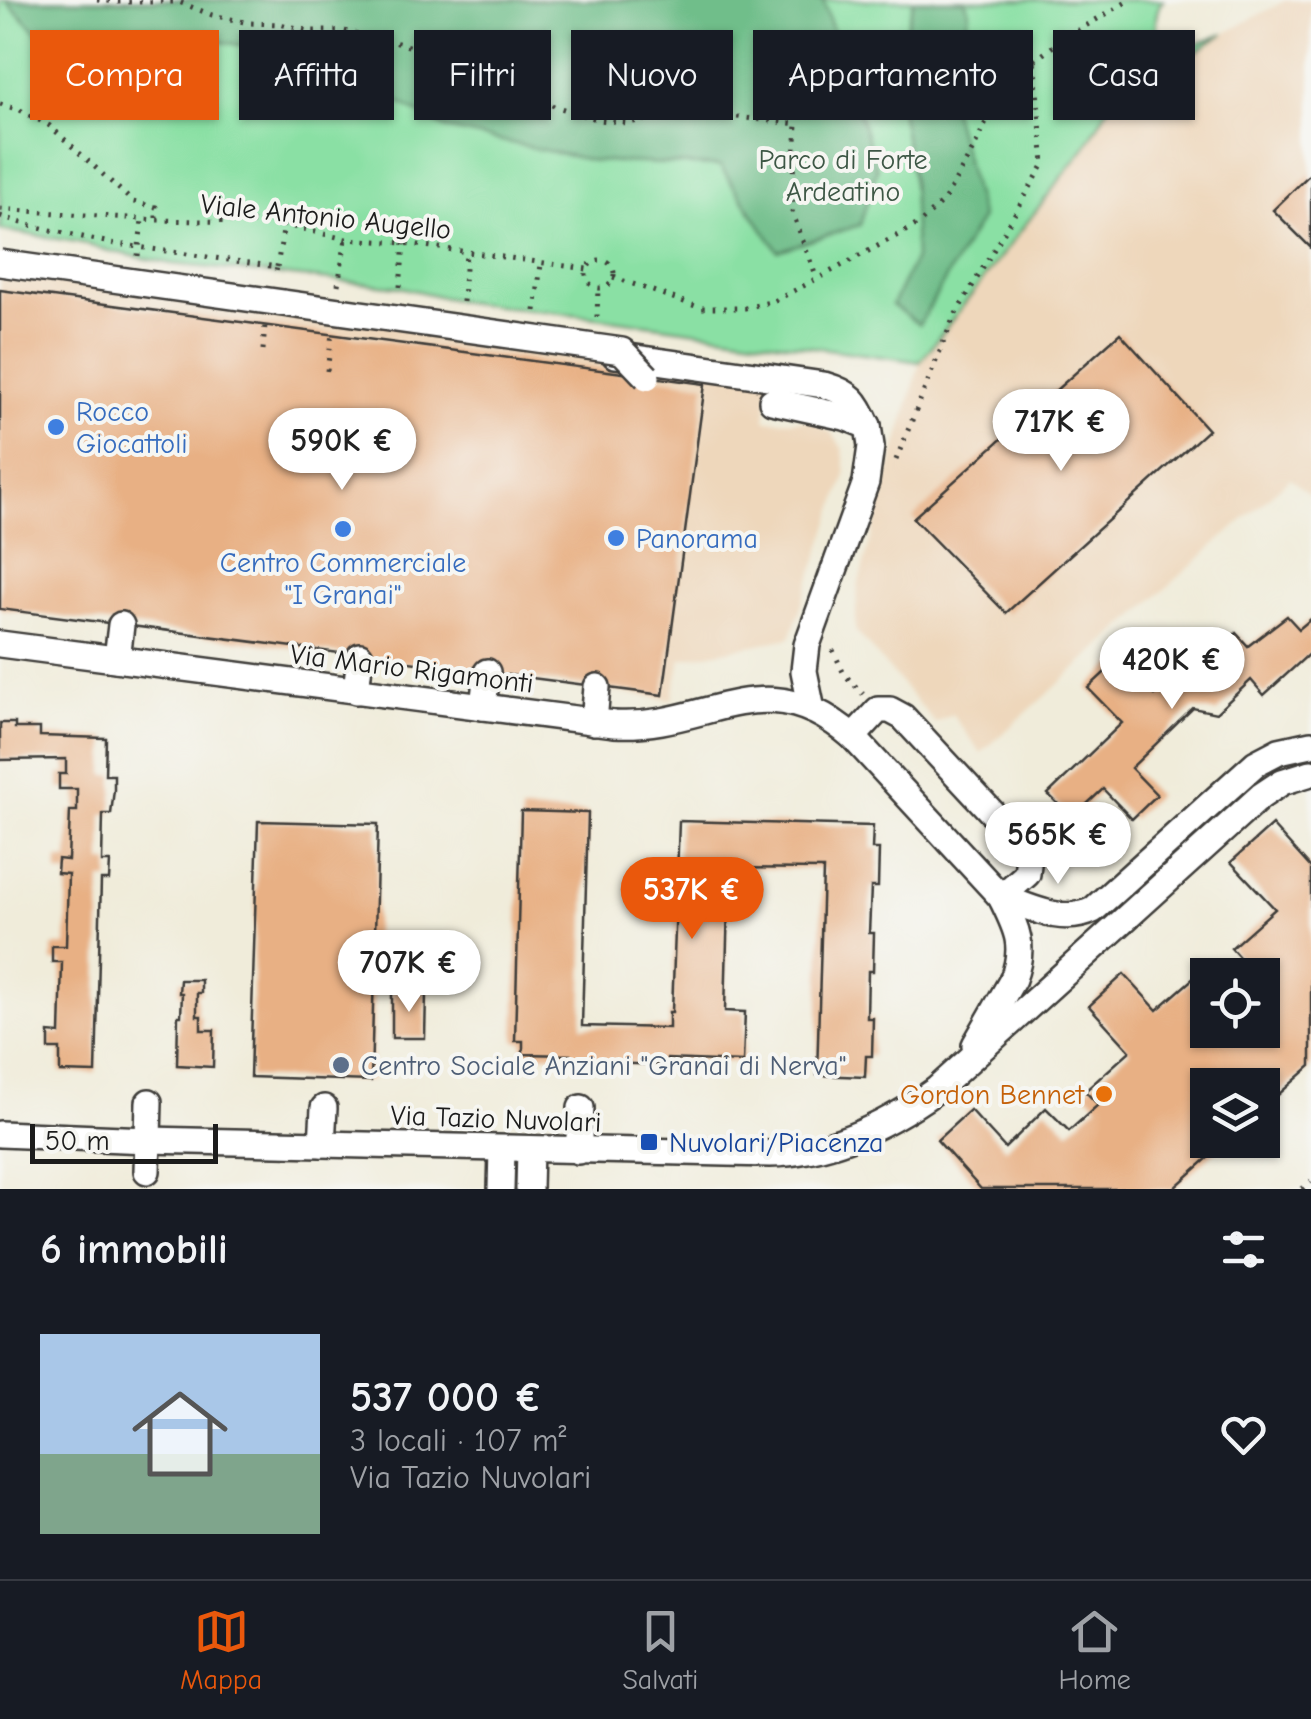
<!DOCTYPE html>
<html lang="it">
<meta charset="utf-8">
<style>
:root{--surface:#171b24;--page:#242831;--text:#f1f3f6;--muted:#9ea1a6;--line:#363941;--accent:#ea580c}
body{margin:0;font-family:"Comic Neue",sans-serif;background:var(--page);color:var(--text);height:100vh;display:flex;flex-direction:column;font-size:38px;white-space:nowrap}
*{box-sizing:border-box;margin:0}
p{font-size:32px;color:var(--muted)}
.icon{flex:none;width:55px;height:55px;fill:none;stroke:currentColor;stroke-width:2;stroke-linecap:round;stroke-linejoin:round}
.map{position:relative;height:1189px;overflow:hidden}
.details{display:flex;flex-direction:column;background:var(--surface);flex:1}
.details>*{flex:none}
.hud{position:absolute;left:30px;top:30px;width:1252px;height:90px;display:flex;gap:20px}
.tools{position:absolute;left:1190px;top:958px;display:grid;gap:20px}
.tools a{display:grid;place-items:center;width:90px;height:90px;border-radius:0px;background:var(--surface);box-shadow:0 2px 8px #0004;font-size:50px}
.scale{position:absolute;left:30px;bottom:25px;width:188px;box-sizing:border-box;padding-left:10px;border:5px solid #1c1c1c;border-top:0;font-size:28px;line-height:35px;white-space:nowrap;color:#1c1c1c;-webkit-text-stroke:8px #f6f6f2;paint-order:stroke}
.price{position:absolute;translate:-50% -85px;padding:0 22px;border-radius:35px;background:#fff;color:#222;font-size:32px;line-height:65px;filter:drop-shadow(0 2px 5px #0008)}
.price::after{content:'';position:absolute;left:50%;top:60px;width:30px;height:22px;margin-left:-15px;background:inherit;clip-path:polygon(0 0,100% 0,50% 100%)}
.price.active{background:var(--accent);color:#fff}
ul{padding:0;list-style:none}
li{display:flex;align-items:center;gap:30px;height:250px;padding:0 40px}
li span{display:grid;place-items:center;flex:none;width:280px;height:200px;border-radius:0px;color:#555}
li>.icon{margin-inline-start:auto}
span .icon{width:120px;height:120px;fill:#fffc;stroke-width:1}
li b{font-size:42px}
h2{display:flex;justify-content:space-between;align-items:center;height:120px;padding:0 40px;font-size:42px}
.chip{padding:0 35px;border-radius:0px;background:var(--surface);box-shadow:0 2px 8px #0004;font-size:35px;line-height:90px}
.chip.active{background:var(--accent);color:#fff}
.tab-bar{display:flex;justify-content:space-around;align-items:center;height:140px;border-top:2px solid var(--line);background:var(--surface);font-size:28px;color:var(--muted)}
.tab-bar a{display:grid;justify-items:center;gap:5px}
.tab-bar .active{color:var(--accent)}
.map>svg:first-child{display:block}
.built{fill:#eed7bb}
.green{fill:#8ae0a4;stroke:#537e60;stroke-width:2.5}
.forest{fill:#6fbe8a;stroke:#466d53;stroke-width:2.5}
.building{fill:#e8b084}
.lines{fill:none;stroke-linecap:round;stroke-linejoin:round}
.minor-casing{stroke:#3c3b38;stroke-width:30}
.path{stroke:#3c3b38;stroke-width:5;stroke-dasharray:2.5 8;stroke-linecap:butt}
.minor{stroke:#fff;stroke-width:25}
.minor-bridge-casing{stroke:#3c3b38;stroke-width:30;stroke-linecap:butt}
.minor-bridge{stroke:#fff;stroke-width:25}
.shop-dot{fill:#3f7fe0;stroke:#f6f6f2;stroke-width:4}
.service-dot{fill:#5c6f8a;stroke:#f6f6f2;stroke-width:4}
.food-dot{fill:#e8710a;stroke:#f6f6f2;stroke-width:4}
.transit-dot{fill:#1a4fb4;stroke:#f6f6f2;stroke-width:4}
.labels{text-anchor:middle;stroke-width:8;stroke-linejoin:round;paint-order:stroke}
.park-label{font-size:28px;fill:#3d5745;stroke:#f6f6f2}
.street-label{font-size:28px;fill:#1c1c1c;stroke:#f6f6f2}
.shop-label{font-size:28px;fill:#366cbe;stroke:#f6f6f2;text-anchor:start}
.service-label{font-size:28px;fill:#4e5e75;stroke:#f6f6f2;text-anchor:start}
.food-label{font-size:28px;fill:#c56008;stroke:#f6f6f2;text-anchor:end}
.transit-label{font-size:28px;fill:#164399;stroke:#f6f6f2;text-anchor:start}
</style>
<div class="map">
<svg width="1311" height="1189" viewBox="0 0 1311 1189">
<rect width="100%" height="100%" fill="#f6f6f2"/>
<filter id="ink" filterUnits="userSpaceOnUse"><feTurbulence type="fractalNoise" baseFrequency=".01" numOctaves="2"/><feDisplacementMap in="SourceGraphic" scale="20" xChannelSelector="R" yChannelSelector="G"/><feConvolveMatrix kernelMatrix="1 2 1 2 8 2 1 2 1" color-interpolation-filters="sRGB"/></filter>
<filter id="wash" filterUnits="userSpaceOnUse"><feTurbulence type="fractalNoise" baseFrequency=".0048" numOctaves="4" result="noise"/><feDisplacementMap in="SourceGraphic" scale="40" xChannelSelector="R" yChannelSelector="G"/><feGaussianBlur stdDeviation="2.25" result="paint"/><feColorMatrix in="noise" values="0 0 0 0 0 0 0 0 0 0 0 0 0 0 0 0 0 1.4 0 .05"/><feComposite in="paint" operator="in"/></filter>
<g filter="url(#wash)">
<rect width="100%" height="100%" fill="#f0ecda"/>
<g class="built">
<polygon points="1286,0 1311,0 1311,496 1290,478 981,753 952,714 935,723 855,630 858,586 920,362 1085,147 1109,106 1224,34"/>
<polygon points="0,256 771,365 765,420 812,421 832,433 843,449 846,475 790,638 681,659 672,700 0,609"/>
</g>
<path class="green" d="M0 0H1163C1154 10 1156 26 1156 39 1179 58 1175 56 1200 43 1208 40 1216 37 1224 34L1109 106 1085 147 920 362 597 317 463 302 400 287 172 264 109 251 77 242 0 230Z"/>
<g class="forest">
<polygon points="5,0 823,0 877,169 860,225 778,251 720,166 593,161 447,129 321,59 189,36 172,72 66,61"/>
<polygon points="914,0 965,0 969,12 951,104 981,218 919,325 892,305 915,258 912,179 894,72"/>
</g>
<g id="blocks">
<g class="building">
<polygon points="1311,173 1311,248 1273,210"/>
<polygon points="0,290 705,384 663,695 0,609"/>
<polygon points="1120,333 1208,430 1006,613 913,518"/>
<polygon points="1287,616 1299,629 1311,619 1311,652 1264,695 1251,680 1216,713 1193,708 1131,768 1157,795 1132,819 1103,789 1072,818 1048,794 1122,723 1088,688 1119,659 1155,695 1173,677 1180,685 1236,633 1248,646"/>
<polygon points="0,723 15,723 15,728 40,728 40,736 106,738 105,775 114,775 114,790 111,814 103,814 102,862 110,862 109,880 101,880 96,1073 60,1072 60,1049 49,1049 49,1033 60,1034 62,962 52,962 52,946 66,946 68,874 57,873 58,859 68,860 70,811 77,811 77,789 59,789 59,774 66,774 66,759 0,760"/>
<polygon points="521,811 588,813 582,1026 669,1028 669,1012 672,1012 679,821 873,826 872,849 879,849 878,887 871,887 869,933 874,933 873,971 868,971 867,1018 873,1018 872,1056 866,1056 865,1077 817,1075 823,869 729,868 725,1011 745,1012 743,1062 667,1059 667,1065 570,1062 570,1055 523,1054 523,1041 515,1041"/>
<polygon points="258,821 378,824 371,1081 250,1077"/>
<polygon points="1272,825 1311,868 1311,1066 1262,1109 1262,1085 1208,1085 1208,1140 1228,1140 1173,1189 981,1189 937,1140 970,1110 1005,1148 1046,1108 1069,1131 1098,1105 1085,1091 1130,1051 1089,1006 1124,974 1157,1010 1196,976 1208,988 1208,1030 1262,1030 1262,975 1238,975 1248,967 1231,948 1275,909 1231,862"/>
<polygon points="180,980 201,980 201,993 197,993 197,1016 201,1016 201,1030 214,1030 213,1067 177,1065 178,1016 181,1016 182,993 179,993"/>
<polygon points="392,991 426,992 425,1038 392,1038"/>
</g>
</g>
</g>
<g filter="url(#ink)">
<use href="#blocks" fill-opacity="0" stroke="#3c3b38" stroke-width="2.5"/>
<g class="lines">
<g class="minor-casing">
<g id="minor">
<path d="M615 355 824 385C852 393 857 401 868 426"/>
<polyline points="772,401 845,417 868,426 871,446 866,482 807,645 804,671 812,710"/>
<path d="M0 644 614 724C708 730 764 659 853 737L1001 897C1016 928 1026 944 1013 979L975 1045"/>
<polyline points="117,659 121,625"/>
<polyline points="356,691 360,656"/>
<polyline points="483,707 487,672"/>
<polyline points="594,722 597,687"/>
<polyline points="853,737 878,710 890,710 903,717 1025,848 1029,855 1027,874 1001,897"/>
<path d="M1001 897C1030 907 1062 925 1093 910L1256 763 1279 751 1311 744"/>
<path d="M0 1134 148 1140 770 1154C831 1153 887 1125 936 1090L1261 796 1282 782 1311 773"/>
<polyline points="322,1144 324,1108"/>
<polyline points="578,1151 581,1108"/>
<polyline points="147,1171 149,1102"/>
<polyline points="501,1189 502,1149"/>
<polyline points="529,1189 530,1149"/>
</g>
</g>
<g class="path">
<polyline points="97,0 119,2 179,2 212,15 249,23 279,24 311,31 344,31 387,40 429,52 476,74 554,106 599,120 628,123 669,115 704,113 797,124 792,211 817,279"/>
<polyline points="0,104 20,110 50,126 133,202 156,207 156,220"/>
<polyline points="0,209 156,220 245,222 284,225 346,239 404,243 587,269"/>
<polyline points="0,216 28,225 110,243 277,267 275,277"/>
<polyline points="138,256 142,220"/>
<circle cx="600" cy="274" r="14"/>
<polyline points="277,267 284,225"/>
<polyline points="613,277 701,308 745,308 774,301 817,279 920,223 945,199 975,146 1003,84 1063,39 1130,0"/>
<polyline points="338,285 346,239"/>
<polyline points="400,287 404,243"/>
<polyline points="463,302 466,251"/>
<polyline points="535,311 541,264"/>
<polyline points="597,317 598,288"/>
<polyline points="263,350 265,325"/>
<polyline points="327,371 332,334"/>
<polyline points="896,460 953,319 1044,164 1034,60"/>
<polyline points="833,650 844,674 863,694"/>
<polyline points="1302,1189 1311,1182"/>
</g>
<use href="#minor" class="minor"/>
<g class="minor-bridge-casing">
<polyline id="minor-bridge" points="0,263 622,351 647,377"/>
</g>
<use href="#minor-bridge" class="minor-bridge"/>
</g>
</g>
<g class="shop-dot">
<circle cx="56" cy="427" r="10"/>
<circle cx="343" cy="529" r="10"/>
<circle cx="616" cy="538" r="10"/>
</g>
<circle class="service-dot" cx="341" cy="1065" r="10"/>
<circle class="food-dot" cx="1104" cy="1094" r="10"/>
<rect class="transit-dot" x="639" y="1132" width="20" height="20" rx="5"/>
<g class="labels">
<g class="park-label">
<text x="843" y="169">Parco di Forte<tspan x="843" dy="32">Ardeatino</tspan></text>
</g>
<g class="street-label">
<text transform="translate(326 216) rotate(6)" y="10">Viale Antonio Augello</text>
<text transform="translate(412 668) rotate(7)" y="10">Via Mario Rigamonti</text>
<text transform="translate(496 1118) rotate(2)" y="10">Via Tazio Nuvolari</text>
</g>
<g class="shop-label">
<text x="76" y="421">Rocco<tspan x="76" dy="32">Giocattoli</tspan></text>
<text x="636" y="548">Panorama</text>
<text x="343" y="572" text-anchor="middle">Centro Commerciale<tspan x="343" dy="32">"I Granai"</tspan></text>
</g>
<g class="service-label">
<text x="361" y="1075">Centro Sociale Anziani "Granai di Nerva"</text>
</g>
<g class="food-label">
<text x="1084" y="1104">Gordon Bennet</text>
</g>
<g class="transit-label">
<text x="669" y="1152">Nuvolari/Piacenza</text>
</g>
</g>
</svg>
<div class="tools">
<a><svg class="icon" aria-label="locate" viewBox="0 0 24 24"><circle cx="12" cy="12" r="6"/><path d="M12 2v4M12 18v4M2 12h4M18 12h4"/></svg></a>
<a><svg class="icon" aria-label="layers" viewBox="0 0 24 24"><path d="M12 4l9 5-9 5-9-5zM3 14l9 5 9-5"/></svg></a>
</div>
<div class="scale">50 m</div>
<b class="price" style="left:1061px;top:474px">717K €</b>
<b class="price" style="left:342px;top:493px">590K €</b>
<b class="price" style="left:1172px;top:712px">420K €</b>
<b class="price" style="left:1058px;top:887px">565K €</b>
<b class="price active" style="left:692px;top:942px">537K €</b>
<b class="price" style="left:409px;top:1015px">707K €</b>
<div class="hud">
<a class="chip active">Compra</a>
<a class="chip">Affitta</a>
<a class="chip">Filtri</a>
<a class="chip">Nuovo</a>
<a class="chip">Appartamento</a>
<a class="chip">Casa</a>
</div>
</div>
<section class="details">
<h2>6 immobili<svg class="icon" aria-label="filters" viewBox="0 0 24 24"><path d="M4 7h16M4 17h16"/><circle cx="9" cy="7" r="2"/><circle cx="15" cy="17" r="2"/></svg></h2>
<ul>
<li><span style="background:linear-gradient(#a9c7e8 60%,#7fa58c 0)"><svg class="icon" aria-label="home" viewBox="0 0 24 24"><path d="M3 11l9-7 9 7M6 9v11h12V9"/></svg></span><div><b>537 000 €</b><p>3 locali · 107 m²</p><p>Via Tazio Nuvolari</p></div><svg class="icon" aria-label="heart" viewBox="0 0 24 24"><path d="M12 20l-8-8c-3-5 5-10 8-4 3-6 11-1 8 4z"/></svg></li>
</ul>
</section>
<nav class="tab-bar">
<a class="active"><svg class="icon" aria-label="map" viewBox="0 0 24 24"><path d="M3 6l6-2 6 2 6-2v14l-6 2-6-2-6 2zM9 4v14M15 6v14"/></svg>Mappa</a>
<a><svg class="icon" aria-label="saved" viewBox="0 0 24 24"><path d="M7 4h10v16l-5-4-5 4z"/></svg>Salvati</a>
<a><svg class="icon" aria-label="home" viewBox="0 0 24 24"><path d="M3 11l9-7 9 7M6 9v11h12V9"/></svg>Home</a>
</nav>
